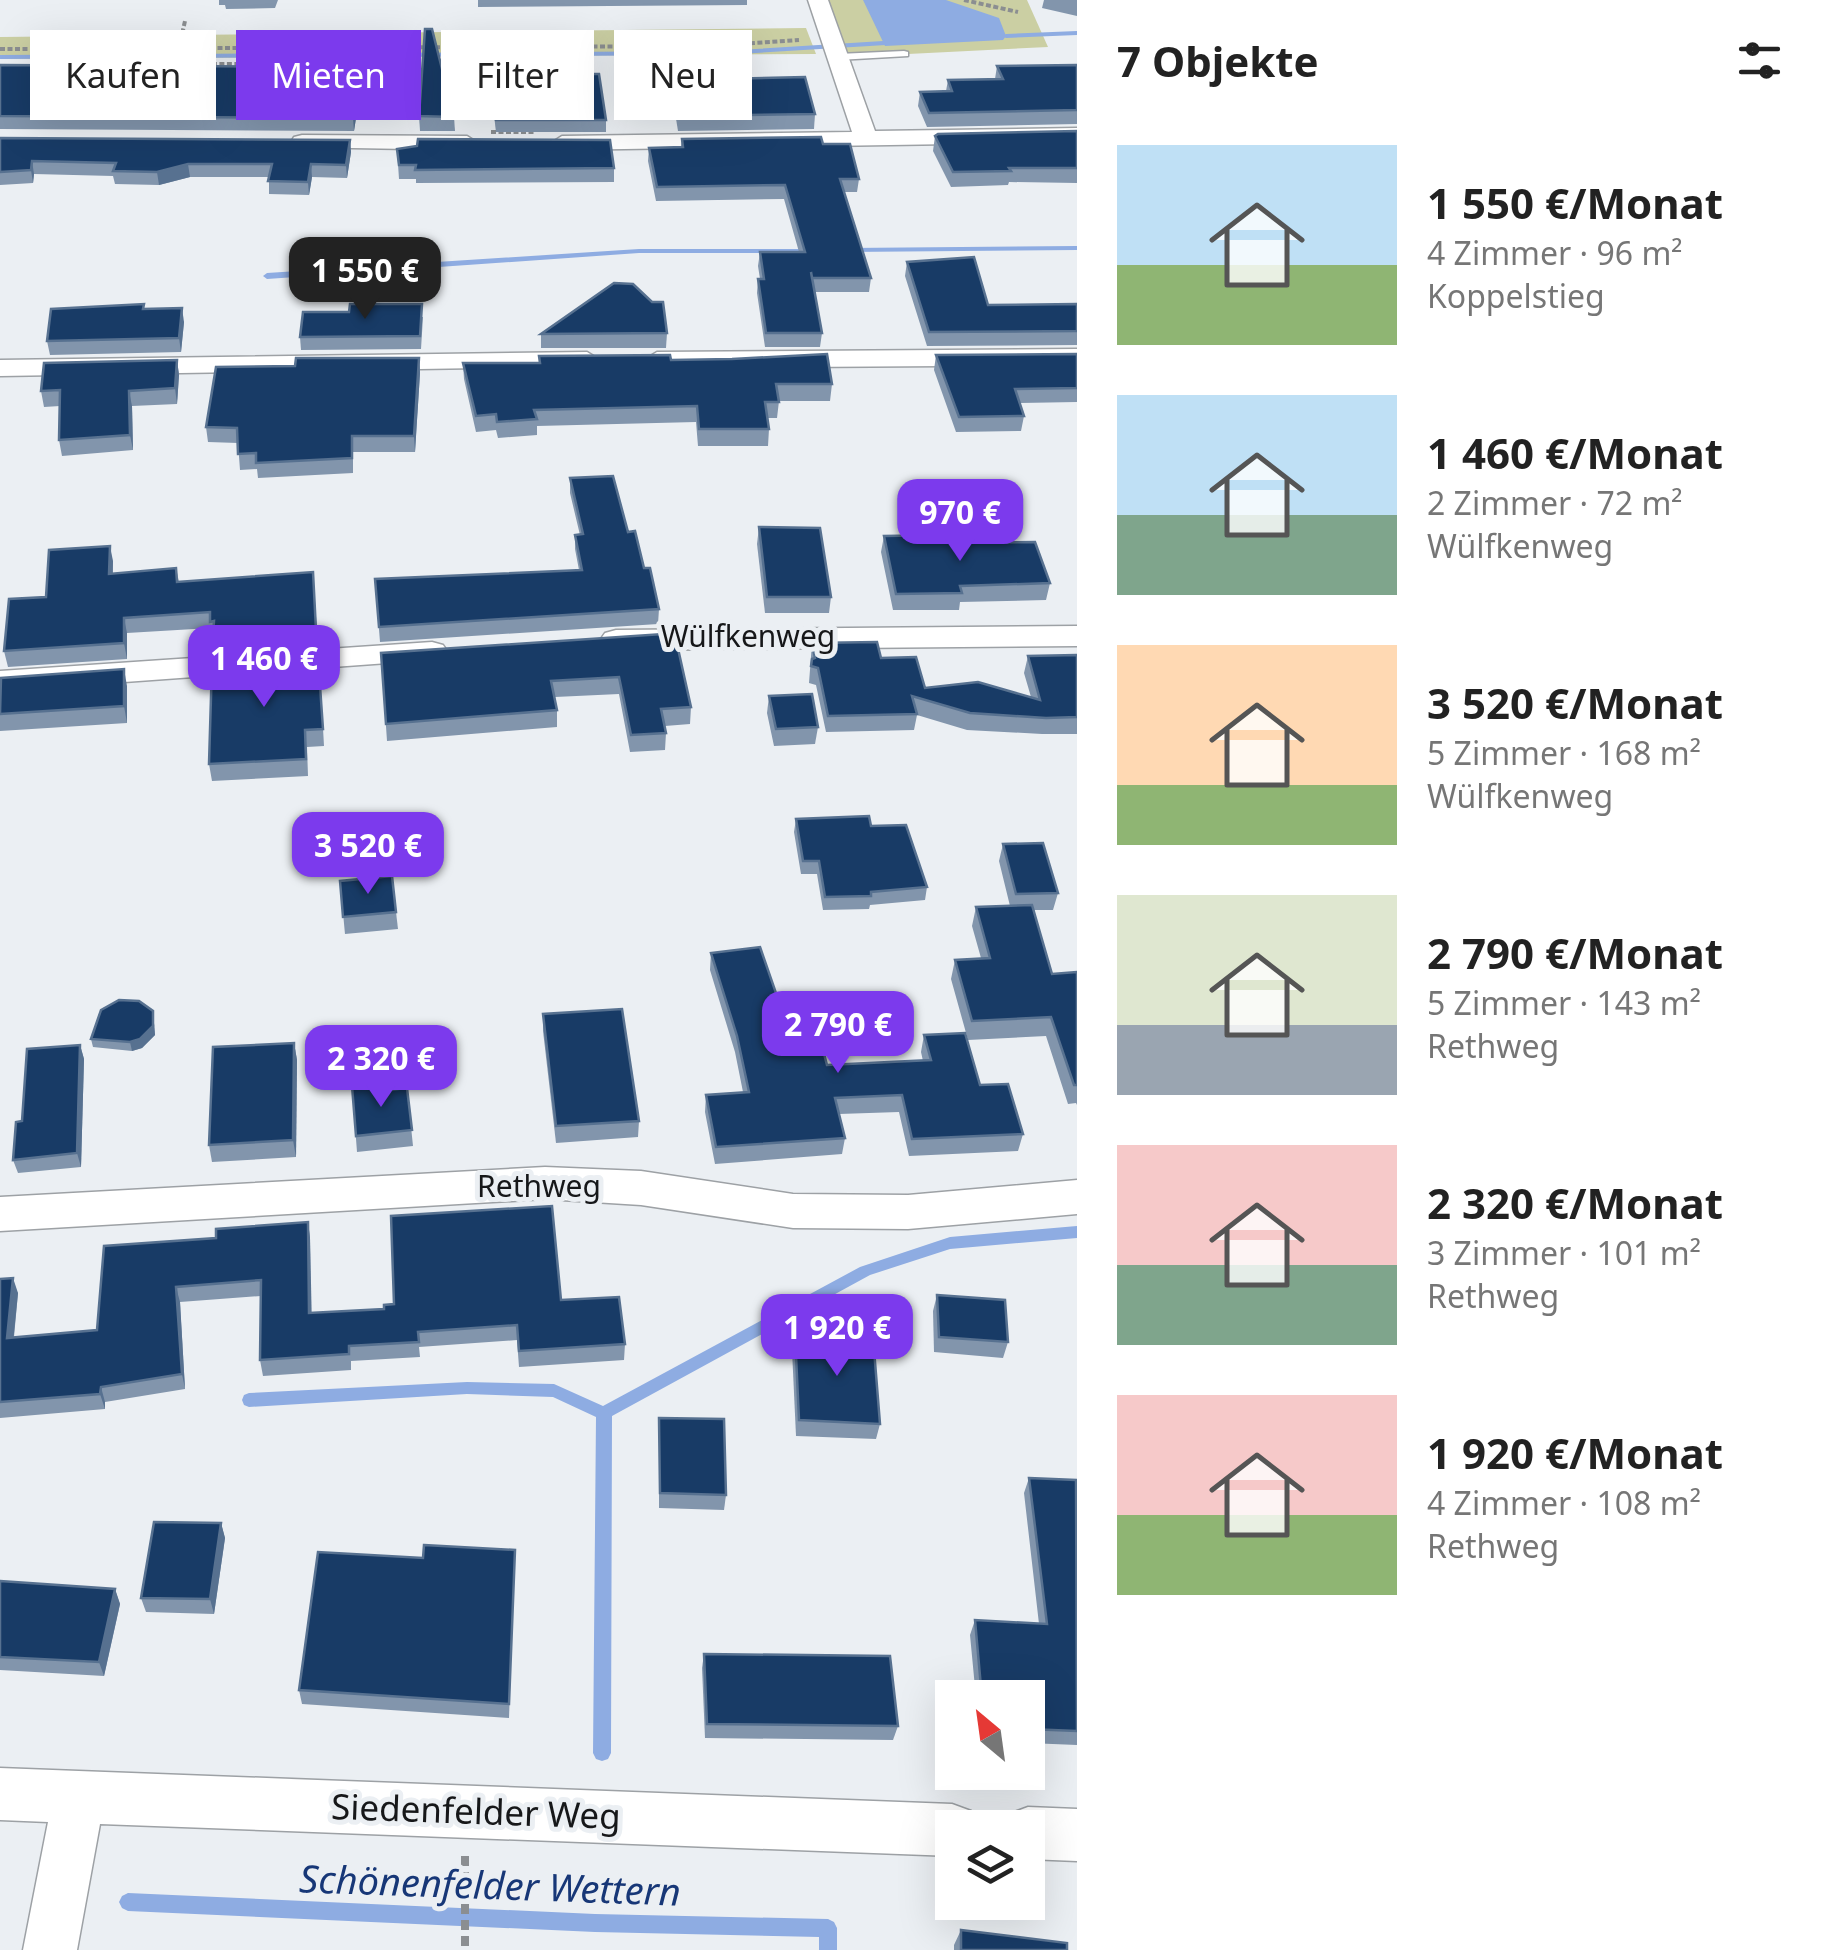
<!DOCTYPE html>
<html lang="de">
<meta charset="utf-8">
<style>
:root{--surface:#fff;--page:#f2f2f2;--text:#222;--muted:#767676;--accent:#7c3aed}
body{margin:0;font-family:"Noto Sans",sans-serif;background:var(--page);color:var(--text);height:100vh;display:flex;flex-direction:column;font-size:38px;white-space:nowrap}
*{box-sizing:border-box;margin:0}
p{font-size:32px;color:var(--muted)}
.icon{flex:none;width:55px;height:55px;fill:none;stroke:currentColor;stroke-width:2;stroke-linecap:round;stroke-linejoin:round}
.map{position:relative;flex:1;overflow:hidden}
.drawer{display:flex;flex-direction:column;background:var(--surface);width:750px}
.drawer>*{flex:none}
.hud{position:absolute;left:30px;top:30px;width:895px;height:90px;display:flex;gap:20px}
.needle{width:65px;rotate:331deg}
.tools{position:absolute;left:935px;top:1680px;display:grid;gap:20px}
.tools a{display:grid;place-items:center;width:110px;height:110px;border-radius:0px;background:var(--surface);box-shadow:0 10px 40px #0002;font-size:50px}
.price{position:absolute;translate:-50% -85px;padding:0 22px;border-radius:20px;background:var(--accent);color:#fff;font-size:32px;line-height:65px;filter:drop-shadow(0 2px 5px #0008)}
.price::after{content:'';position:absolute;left:50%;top:60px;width:30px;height:22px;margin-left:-15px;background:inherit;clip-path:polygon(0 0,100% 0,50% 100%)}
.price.on{background:#222;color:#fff}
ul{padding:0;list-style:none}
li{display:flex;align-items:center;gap:30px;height:250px;padding:0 40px}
li span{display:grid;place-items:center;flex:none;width:280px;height:200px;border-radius:0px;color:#555}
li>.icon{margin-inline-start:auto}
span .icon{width:120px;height:120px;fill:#fffc;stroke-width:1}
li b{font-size:42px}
h2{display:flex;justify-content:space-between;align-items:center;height:120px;padding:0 40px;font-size:42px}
.tag{padding:0 35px;border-radius:0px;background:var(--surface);box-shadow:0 10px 40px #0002;font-size:35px;line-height:90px}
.tag.on{background:var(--accent);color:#fff}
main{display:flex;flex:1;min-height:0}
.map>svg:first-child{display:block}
.green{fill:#cbcfa3}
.water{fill:#8eace2}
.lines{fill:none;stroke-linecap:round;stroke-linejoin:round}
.stream{fill:#8eace2;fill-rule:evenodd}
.service-casing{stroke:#9da1a5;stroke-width:3}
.minor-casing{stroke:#9da1a5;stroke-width:3}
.path-far1{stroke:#8b8e91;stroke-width:4;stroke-dasharray:5 2.5;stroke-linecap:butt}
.path{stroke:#8b8e91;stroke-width:8;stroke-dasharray:10 6;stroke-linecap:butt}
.service{fill:#fff;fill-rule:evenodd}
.minor{fill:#fff;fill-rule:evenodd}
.wall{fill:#8295ac}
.shaded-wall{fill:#577190}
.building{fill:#183b66;stroke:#577190;stroke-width:2.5}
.labels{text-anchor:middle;stroke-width:10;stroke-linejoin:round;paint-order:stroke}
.street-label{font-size:30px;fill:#161719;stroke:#ebeff3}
.near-street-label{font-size:35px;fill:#161719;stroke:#ebeff3}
.near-water-label{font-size:38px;font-style:italic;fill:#173777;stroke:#ebeff3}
</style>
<main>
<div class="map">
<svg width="1077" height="1950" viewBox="0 0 1077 1950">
<rect width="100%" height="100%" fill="#ebeff3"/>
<g class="green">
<polygon points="825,0 1027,0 1048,47 848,57"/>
<polygon points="806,28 816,54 0,59 0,37"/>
</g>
<polygon class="water" points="863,0 946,0 999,18 1006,36 1003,40 885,46"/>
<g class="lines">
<g class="stream">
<polygon points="1077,31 1077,35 1006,38 1002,36 1006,34"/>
<polygon points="883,41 886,41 886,45 722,55 0,59 0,55 722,51"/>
<polygon points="1077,246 1077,250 848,252 844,250 848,248"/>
<polygon points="639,249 813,249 817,251 813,253 639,253 267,279 263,276 267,273"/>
<polygon points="1077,1226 1077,1238 950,1249 870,1275 612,1416 611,1753 608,1759 602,1761 596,1759 593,1753 596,1417 553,1397 467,1394 249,1407 244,1405 242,1400 244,1395 249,1393 467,1382 554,1384 603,1406 860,1267 950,1237"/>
<polygon points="128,1893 595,1914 828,1919 834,1922 837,1928 837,1950 819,1950 819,1937 595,1932 128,1911 122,1908 119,1902 122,1896"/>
</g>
<g class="service-casing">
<polygon id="service" points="904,51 908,52 908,56 838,60 833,57 838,54"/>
</g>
<g class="minor-casing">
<g id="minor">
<polygon points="808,0 828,0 875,131 1077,128 1077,142 562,150 551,143 562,136 852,132"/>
<polygon points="302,135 467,136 478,143 467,150 294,147 291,142 294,137"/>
<polygon points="1077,349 1077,365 657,368 644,360 657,352"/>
<polygon points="587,352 600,360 596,366 0,376 0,360"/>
<polygon points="1077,626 1077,646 616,650 605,647 600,640 605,633 616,630"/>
<polygon points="432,642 443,645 448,652 443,659 0,691 0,671"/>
<polygon points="545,1167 641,1171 793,1194 908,1195 1077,1180 1077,1214 908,1229 793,1228 641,1205 545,1199 0,1231 0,1197"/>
<polygon points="0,1768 952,1804 971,1811 977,1828 952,1828 952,1856 100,1824 77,1950 23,1950 48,1822 0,1820"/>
<polygon points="1028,1807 1077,1809 1077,1861 1028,1859 1028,1828 1004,1828 1009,1814"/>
</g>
</g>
<g class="path-far1">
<polyline points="964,0 1018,12"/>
<polyline points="179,48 185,21"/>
<polyline points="0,49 709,46 799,40"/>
<polyline points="194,71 197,64 346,64"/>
<polyline points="491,132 534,132"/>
</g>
<polyline class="path" points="465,1856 465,1950"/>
<use href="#service" class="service"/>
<use href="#minor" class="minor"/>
</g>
<g class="wall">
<polygon points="219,0 278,0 275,8 226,9 225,5 219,5"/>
<polygon points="478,0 747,0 747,5 478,7"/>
<polygon points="1044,0 1077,0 1077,16 1042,8"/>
<polygon points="0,65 361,67 362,79 354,131 0,129"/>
<polygon points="1077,65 1077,124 927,127 918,106 920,92 946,91 948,80 995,79 997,66"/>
<polygon points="489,74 606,120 606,132 496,132"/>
<polygon points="673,80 815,114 814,129 678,131 672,94"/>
<polygon points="419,116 454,117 455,131 420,131"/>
<polygon points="1077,131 1077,183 1009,182 1008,185 951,187 933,151 935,136"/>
<polygon points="0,138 350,140 351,152 347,178 312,177 309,195 269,194 269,177 190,177 159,185 115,184 113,176 34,174 33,183 0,185"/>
<polygon points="682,139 823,144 859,179 857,192 844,192 871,278 869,292 814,292 822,333 820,347 765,347 757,293 758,279 760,279 758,266 760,252 799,252 784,199 656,201 648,161 649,148 681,147"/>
<polygon points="397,149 614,168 614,182 416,183 416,179 399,179"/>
<polygon points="907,262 988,305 1077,304 1077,345 927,346 905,276"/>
<polygon points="144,304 144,309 184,322 181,352 50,355 47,341"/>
<polygon points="349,312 423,317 421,349 301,350 300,337"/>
<polygon points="667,333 666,348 541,348 541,334"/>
<polygon points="1077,354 1077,402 1020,403 1024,416 1021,431 956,432 934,370 936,355"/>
<polygon points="419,358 420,373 415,452 353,452 353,473 258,478 257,469 240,470 238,443 208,442 206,427 295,366"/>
<polygon points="177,360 179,375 177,404 132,406 133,450 62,456 59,440 60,406 44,407 41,391"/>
<polygon points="671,360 832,384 830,401 779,401 777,418 768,418 769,429 768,446 698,446 696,422 537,426 537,435 498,438 496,430 476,432 464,379 463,363 539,363"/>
<polygon points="570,478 628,532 644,568 659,609 658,624 380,642 375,579 579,570 575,549 575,535 580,535 570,493"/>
<polygon points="759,527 831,597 829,613 765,613 757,544"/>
<polygon points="884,536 950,543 1050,583 1046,600 960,602 959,610 893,610 881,552"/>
<polygon points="113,561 113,574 176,568 179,582 313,572 318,646 216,653 211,628 127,633 127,659 8,667 4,651 46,597"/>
<polygon points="663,634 691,707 690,724 665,726 666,733 665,750 630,752 619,694 555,697 557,710 557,727 387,741 381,653"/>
<polygon points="812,643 881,658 925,688 1031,697 1024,673 1028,656 1077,655 1077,734 1042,734 967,730 917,715 914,730 826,732 816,685 809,683"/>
<polygon points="320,674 324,746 307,747 308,776 212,781 209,764"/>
<polygon points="0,682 127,686 127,723 0,731"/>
<polygon points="769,696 818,727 815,744 774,746 767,713"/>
<polygon points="796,819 871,826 927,887 925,900 870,905 869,909 823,910 817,874 801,874 794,832"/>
<polygon points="1003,844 1058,893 1053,910 1034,910 1052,974 1077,972 1077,1105 1076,1103 1068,1104 1046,1036 968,1040 951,979 955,960 981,958 972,926 976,907 1010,906 999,861"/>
<polygon points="340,881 396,912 398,929 345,934"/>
<polygon points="711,953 786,1022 827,1065 923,1061 921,1052 924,1035 980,1085 1023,1134 1018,1151 909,1156 899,1112 839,1114 845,1138 842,1154 715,1164 705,1112 706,1095 743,1092 735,1052 710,970"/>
<polygon points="153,1011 155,1035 142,1048 132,1051 93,1047 91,1039"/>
<polygon points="543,1014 639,1121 638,1137 556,1143 543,1031"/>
<polygon points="294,1043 297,1060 296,1157 212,1162 209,1145"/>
<polygon points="80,1045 84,1059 81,1167 18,1173 13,1160"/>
<polygon points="352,1086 387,1090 407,1088 413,1146 357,1152"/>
<polygon points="308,1222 310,1238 311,1313 561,1300 625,1344 624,1360 519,1367 517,1340 419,1347 420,1357 351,1361 351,1370 263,1376 260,1360 261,1296 180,1302 185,1389 105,1402 105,1409 0,1418 0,1279 18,1293 14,1337 97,1330 216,1238"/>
<polygon points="937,1295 1008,1342 1003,1358 934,1352 933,1311"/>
<polygon points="795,1334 880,1424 876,1439 796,1436 792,1350"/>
<polygon points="659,1418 726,1495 724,1510 659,1508"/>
<polygon points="1029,1478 1077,1487 1077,1745 1028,1743 1028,1698 976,1698 970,1635 975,1620 1039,1624 1024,1493"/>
<polygon points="221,1523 225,1538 214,1614 146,1612 141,1598"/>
<polygon points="515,1550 509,1718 302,1704 299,1690"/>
<polygon points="0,1581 115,1589 120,1604 104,1676 0,1670"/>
<polygon points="704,1654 898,1726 893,1740 705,1738 702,1668"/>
<polygon points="961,1930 1067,1950 954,1950 954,1945"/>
</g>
<g class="shaded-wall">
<polygon points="361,67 362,79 354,131 353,118"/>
<polygon points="350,140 351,152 347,178 346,165"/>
<polygon points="32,161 34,174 33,183 31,170"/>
<polygon points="188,164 190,177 159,185 157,172"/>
<polygon points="311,164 312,177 309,195 308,182"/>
<polygon points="182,308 184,322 181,352 179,338"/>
<polygon points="419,358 420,373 415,452 414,436"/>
<polygon points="177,360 179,375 177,404 175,388"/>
<polygon points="129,391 132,406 133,450 130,435"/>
<polygon points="110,546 113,561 112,590 109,574"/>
<polygon points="124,618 127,633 127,659 124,643"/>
<polygon points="124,669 127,686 127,723 124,706"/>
<polygon points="153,1011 155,1035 142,1048 132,1051 130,1042"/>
<polygon points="294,1043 297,1060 296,1157 293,1140"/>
<polygon points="80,1045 84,1059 81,1167 77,1153"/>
<polygon points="308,1222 310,1238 312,1329 309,1313"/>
<polygon points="13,1278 18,1293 12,1353 7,1338"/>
<polygon points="176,1287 180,1302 185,1389 182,1374"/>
<polygon points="101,1387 105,1402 105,1409 100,1394"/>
<polygon points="221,1523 225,1538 214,1614 210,1599"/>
<polygon points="115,1589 120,1604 104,1676 99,1662"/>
</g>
<g class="building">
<polygon points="425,29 432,29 454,117 419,116"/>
<polygon points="0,65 361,67 353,118 0,116"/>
<polygon points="1077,65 1077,110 929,113 920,92 952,91 948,80 1003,79 997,66"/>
<polygon points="489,74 599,74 606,120 496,120"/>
<polygon points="805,77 815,114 678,116 673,80"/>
<polygon points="1077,131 1077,168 1009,168 1011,171 953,172 935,136 938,134"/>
<polygon points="821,137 823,144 850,144 859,179 840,179 871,278 812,278 811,272 822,333 766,333 758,279 764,279 760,252 805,252 785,185 657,187 649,148 683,147 682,139"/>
<polygon points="0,138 350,140 346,165 311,164 308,182 268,181 272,164 188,164 157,172 113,171 116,163 32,161 31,170 0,172"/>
<polygon points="418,139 610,140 614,168 415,170 416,165 399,165 397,149 417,146"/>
<polygon points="974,257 988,305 1077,304 1077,331 929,332 907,262"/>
<polygon points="614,283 633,284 652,302 663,302 667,333 541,334"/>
<polygon points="144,304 143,309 182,308 179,338 47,341 51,309"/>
<polygon points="350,304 422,304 420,336 300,337 303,312 349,312"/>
<polygon points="827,354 832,384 776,384 779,402 765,402 769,429 699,429 697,406 534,410 537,419 497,422 496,414 476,416 463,363 540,363 539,356 670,355 671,360 732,359"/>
<polygon points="1077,354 1077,388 1015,389 1024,416 959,417 936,355"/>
<polygon points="296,358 419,358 414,436 352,436 352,458 256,463 256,453 238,454 237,428 206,427 216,367 295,366"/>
<polygon points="177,360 175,388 129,391 130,435 59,440 60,390 41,391 44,363"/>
<polygon points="613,476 628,532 635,531 644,568 650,568 659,609 379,627 375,579 582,570 575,535 583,534 570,478"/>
<polygon points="759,527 820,528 831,597 767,597"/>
<polygon points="948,535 950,543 1035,542 1050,583 960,586 962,593 896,594 884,536"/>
<polygon points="110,546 109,574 176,568 177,582 313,572 316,630 213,637 214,621 210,622 210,612 124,618 124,643 4,651 9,599 46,597 49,550"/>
<polygon points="663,634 666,645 677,644 691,707 661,709 666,733 631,735 619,677 551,681 557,710 386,724 381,653"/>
<polygon points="877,642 881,658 916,657 925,688 978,682 1040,700 1028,656 1077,655 1077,717 1046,718 970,713 912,696 917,714 828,716 818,668 811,666 812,659 815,658 812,643"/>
<polygon points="318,657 323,729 305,730 306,759 209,764 212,664"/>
<polygon points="124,669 124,706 0,714 1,678"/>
<polygon points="812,694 818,727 776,729 769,696"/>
<polygon points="869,816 871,826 906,825 927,887 871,892 871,896 825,897 819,861 803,861 796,819"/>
<polygon points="1043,843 1058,893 1016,894 1003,844"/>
<polygon points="392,876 396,912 343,917 340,881"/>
<polygon points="1032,905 1052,974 1077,972 1077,1085 1074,1085 1051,1017 972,1021 955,960 990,958 976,907"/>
<polygon points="760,947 786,1022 815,1020 827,1065 931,1060 924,1035 965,1033 980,1085 1008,1084 1023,1134 912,1139 902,1095 835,1098 845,1138 716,1147 706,1095 749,1092 737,1036 711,953"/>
<polygon points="119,1000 139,1001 153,1011 153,1026 140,1039 130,1042 91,1039 101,1010"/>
<polygon points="622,1009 639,1121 556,1126 543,1014"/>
<polygon points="294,1043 293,1140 209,1145 213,1047"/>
<polygon points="80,1045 77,1153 13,1160 16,1122 22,1121 27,1049"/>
<polygon points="387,1083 387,1090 407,1088 412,1130 356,1136 352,1086"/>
<polygon points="552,1206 561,1300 619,1297 625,1344 519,1351 517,1325 418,1332 419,1342 349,1346 349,1354 260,1360 261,1280 176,1287 182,1374 101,1387 100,1394 0,1402 0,1279 13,1278 7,1338 97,1330 104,1246 216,1238 216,1229 308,1222 309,1313 384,1309 384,1305 394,1304 391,1216"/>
<polygon points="937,1295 1005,1300 1008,1342 939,1337"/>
<polygon points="795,1334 873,1337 880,1424 799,1420"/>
<polygon points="659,1418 724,1419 726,1495 660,1493"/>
<polygon points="1029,1478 1076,1480 1077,1731 1028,1729 1028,1698 982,1698 975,1620 1047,1624"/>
<polygon points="154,1522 221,1523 210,1599 141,1598"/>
<polygon points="424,1545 515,1550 509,1704 299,1690 318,1552 423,1558"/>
<polygon points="0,1581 115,1589 99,1662 0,1657"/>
<polygon points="704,1654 890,1656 898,1726 707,1724"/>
<polygon points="961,1930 1067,1943 1067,1950 961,1950"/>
</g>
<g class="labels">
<g class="street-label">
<text x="748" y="647">Wülfkenweg</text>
<text x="539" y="1197">Rethweg</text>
</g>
<g class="near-street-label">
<text transform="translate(476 1812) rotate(2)" y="12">Siedenfelder Weg</text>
</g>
<g class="near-water-label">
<text transform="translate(490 1886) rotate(2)" y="13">Schönenfelder Wettern</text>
</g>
</g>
</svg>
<div class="tools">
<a><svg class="needle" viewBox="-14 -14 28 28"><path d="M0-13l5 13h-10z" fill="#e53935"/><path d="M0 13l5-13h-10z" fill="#767676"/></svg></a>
<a><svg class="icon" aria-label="layers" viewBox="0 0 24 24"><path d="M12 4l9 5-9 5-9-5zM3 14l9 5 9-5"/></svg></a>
</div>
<b class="price on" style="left:365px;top:322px">1 550 €</b>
<b class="price" style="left:960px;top:564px">970 €</b>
<b class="price" style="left:264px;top:710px">1 460 €</b>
<b class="price" style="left:368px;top:897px">3 520 €</b>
<b class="price" style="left:838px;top:1076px">2 790 €</b>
<b class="price" style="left:381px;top:1110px">2 320 €</b>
<b class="price" style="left:837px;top:1379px">1 920 €</b>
<div class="hud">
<a class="tag">Kaufen</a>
<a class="tag on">Mieten</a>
<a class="tag">Filter</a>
<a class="tag">Neu</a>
</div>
</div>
<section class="drawer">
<h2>7 Objekte<svg class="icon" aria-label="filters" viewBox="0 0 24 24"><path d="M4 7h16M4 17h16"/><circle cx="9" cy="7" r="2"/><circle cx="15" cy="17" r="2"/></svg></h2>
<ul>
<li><span style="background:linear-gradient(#bfe0f5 60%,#8fb573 0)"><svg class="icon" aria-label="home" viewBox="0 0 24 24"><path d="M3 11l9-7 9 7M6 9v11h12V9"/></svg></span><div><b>1 550 €/Monat</b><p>4 Zimmer · 96 m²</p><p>Koppelstieg</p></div></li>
<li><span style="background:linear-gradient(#bfe0f5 60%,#7fa58c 0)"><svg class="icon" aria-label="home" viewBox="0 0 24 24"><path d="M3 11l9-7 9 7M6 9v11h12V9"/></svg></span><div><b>1 460 €/Monat</b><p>2 Zimmer · 72 m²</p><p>Wülfkenweg</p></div></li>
<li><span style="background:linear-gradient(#ffd9b3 70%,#8fb573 0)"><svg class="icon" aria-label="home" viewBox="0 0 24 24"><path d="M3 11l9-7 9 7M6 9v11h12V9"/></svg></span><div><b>3 520 €/Monat</b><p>5 Zimmer · 168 m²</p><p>Wülfkenweg</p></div></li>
<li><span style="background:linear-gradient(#dfe7d0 65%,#9aa5b1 0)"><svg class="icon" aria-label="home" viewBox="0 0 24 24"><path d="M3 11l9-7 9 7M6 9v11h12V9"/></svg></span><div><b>2 790 €/Monat</b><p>5 Zimmer · 143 m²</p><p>Rethweg</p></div></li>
<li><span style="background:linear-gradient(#f6c9c9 60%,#7fa58c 0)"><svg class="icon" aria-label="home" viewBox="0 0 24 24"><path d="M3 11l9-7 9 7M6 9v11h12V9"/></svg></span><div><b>2 320 €/Monat</b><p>3 Zimmer · 101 m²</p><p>Rethweg</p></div></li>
<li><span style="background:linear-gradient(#f6c9c9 60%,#8fb573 0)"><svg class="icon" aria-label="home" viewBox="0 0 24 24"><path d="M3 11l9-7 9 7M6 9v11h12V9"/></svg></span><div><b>1 920 €/Monat</b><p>4 Zimmer · 108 m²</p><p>Rethweg</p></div></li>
</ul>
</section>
</main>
